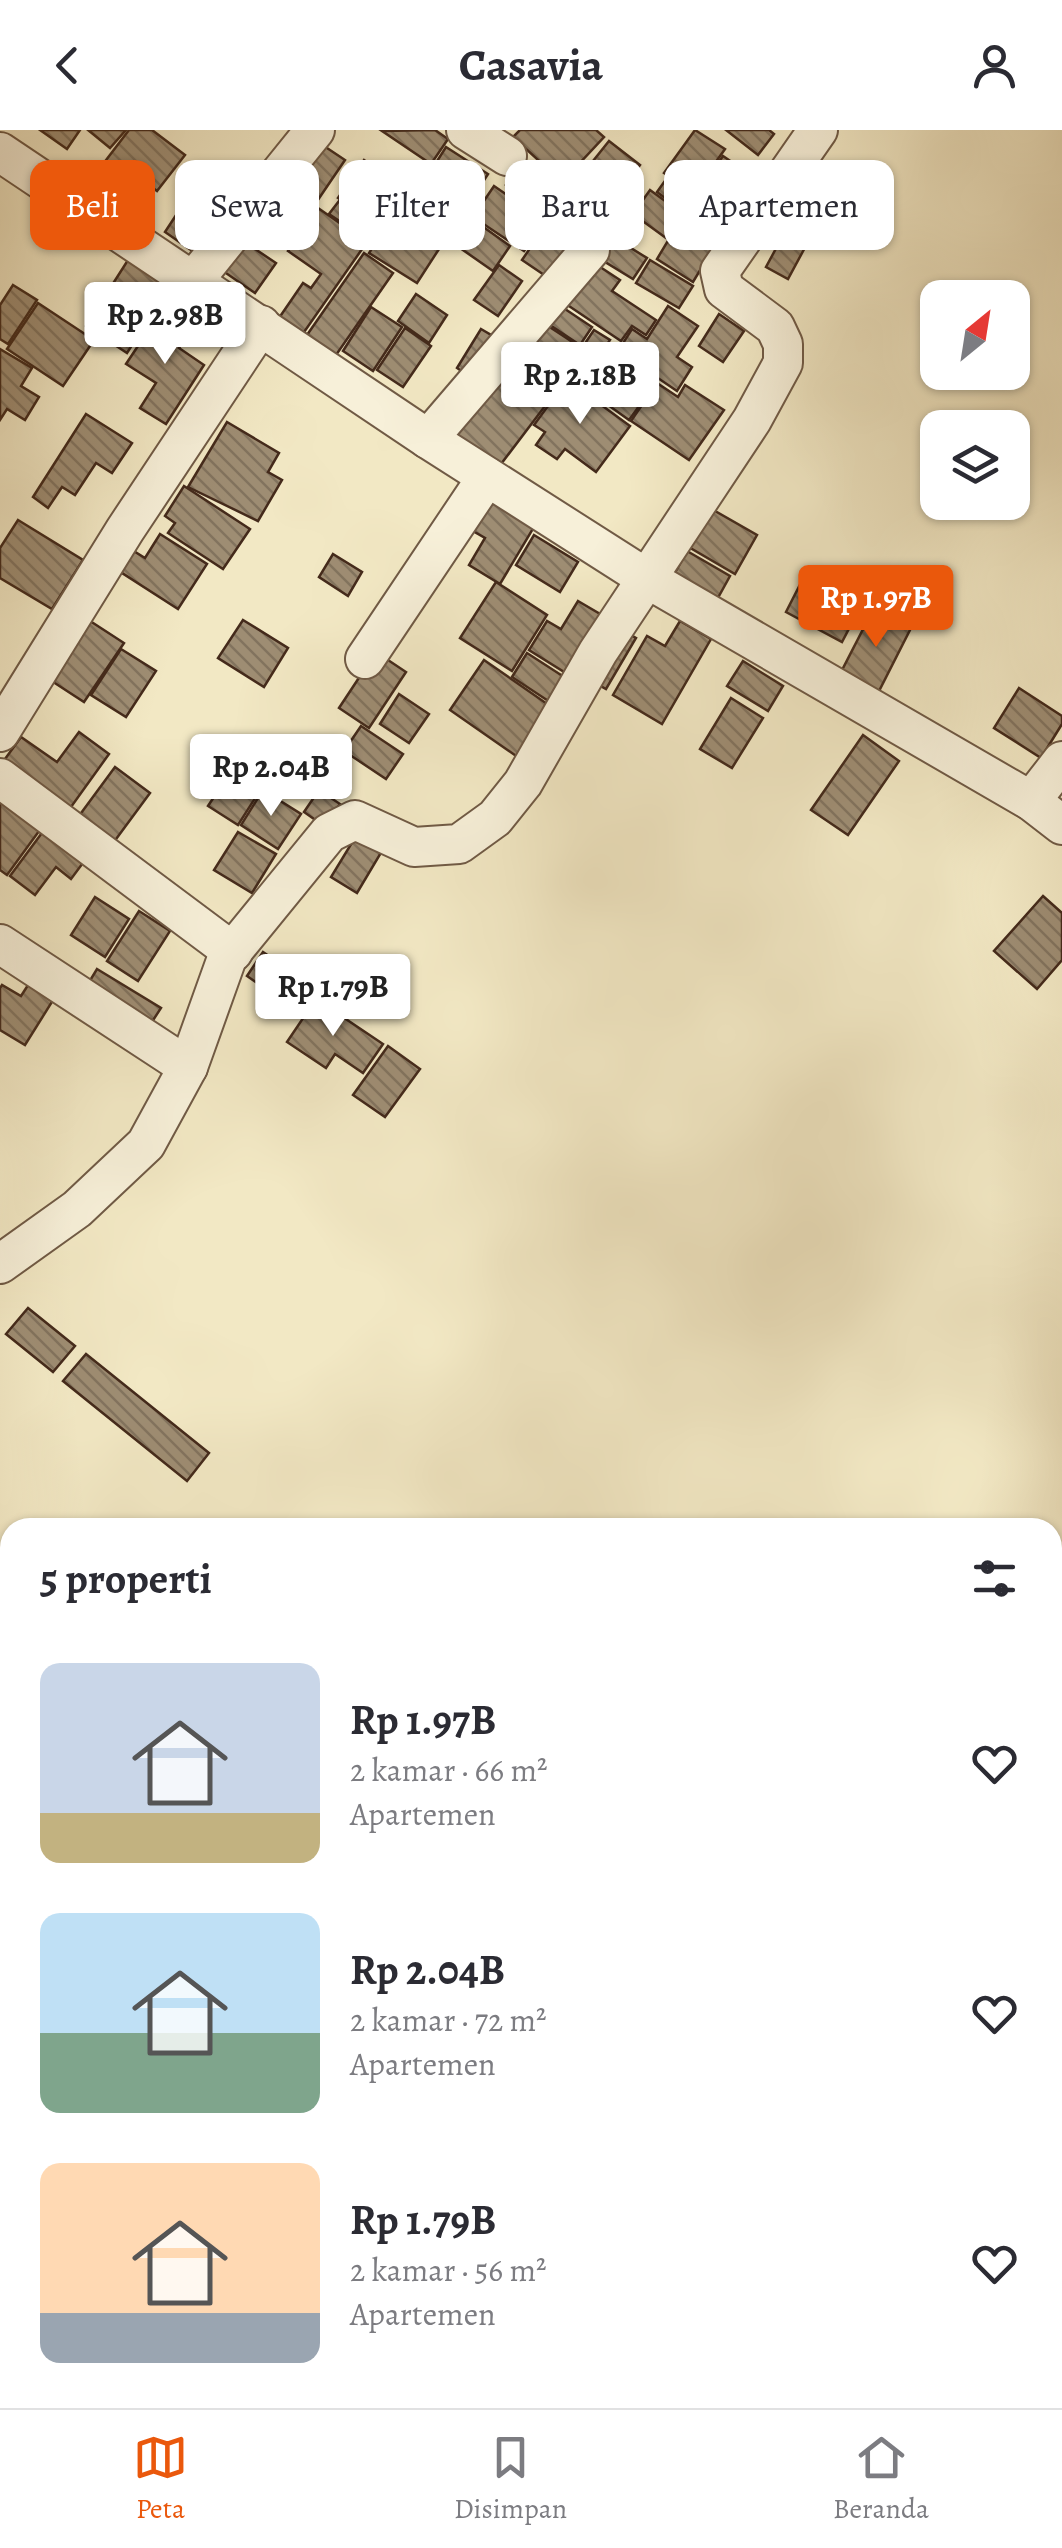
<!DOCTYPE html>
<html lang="id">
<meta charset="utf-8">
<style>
:root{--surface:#fff;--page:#f7f7f7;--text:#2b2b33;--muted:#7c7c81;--line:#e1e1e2;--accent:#ea580c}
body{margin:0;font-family:Alegreya,serif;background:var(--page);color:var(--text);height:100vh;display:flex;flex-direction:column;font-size:38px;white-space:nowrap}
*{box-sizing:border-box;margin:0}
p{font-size:32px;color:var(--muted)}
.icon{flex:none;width:55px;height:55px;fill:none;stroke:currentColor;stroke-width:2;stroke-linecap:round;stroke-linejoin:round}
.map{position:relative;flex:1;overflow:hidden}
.sheet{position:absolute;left:0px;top:1388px;width:1062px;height:892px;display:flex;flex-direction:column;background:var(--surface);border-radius:30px 30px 0 0;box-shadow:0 2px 8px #0004}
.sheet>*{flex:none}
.guide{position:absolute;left:30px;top:30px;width:1002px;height:90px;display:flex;gap:20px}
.needle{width:65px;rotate:30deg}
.fabs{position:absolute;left:920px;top:150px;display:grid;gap:20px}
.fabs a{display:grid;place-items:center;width:110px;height:110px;border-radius:20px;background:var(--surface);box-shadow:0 2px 8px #0004;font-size:50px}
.price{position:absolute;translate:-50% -85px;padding:0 22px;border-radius:10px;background:#fff;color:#222;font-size:32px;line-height:65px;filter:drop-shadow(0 2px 5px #0008)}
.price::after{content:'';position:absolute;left:50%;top:60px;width:30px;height:22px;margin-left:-15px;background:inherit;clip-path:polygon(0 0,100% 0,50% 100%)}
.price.selected{background:var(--accent);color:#fff}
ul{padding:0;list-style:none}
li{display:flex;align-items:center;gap:30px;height:250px;padding:0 40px}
li span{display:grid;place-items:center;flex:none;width:280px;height:200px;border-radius:20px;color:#555}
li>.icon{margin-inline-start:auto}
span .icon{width:120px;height:120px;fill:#fffc;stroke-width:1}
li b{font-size:42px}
h2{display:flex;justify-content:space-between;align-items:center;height:120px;padding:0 40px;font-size:42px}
.pill{padding:0 35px;border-radius:20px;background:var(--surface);box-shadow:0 2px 8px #0004;font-size:35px;line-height:90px}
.pill.selected{background:var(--accent);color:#fff}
header{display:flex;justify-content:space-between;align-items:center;height:130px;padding:0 40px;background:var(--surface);font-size:45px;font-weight:600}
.menu{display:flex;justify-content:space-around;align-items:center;height:140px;border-top:2px solid var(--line);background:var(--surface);font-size:28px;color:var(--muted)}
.menu a{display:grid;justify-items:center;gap:5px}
.menu .selected{color:var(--accent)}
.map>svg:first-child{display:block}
.building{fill:url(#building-back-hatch);stroke:#442a1b;stroke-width:2.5}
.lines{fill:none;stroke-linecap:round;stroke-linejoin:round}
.minor-casing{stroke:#705a45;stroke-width:42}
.minor{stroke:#f7f0d9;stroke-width:38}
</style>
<header><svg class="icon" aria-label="back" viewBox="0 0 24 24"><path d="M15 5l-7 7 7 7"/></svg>Casavia<svg class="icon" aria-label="person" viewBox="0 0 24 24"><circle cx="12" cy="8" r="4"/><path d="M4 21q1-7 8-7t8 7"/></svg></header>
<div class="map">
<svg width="1062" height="2278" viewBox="0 0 1062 2278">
<defs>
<pattern id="building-back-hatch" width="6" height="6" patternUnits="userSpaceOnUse" patternTransform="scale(2.5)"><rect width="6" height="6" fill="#9e8d73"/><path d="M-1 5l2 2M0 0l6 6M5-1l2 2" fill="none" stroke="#82735e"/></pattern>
</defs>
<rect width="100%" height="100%" fill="#f2e8c4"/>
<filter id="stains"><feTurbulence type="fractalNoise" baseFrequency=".002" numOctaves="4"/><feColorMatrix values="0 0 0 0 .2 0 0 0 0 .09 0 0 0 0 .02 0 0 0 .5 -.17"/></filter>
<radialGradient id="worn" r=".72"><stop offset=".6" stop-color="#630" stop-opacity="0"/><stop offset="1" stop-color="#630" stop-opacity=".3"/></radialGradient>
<g class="building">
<polygon points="40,0 80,0 67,19"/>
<polygon points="88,0 126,0 110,18"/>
<polygon points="129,0 152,0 185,25 157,61 141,49 118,79 87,55"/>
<polygon points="435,0 448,9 431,34 382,1"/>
<polygon points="520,0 596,0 604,7 562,52 513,7"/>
<polygon points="695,0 725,19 693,64 664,43"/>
<polygon points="726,0 769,0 774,4 758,25"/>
<polygon points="315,10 345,30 307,86 277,65"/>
<polygon points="609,11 640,35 625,55 593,31"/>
<polygon points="446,17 488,44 449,104 408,77"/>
<polygon points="723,26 764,54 724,111 683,82"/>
<polygon points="364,30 409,61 383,99 338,68"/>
<polygon points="523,30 565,58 549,83 506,55"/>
<polygon points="667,48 692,66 682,81 657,62"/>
<polygon points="605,51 633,70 597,120 569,100"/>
<polygon points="494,56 545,91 524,121 473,87"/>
<polygon points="650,60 683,84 666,108 633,84"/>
<polygon points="339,71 381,100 372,113 329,84"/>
<polygon points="182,76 209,95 191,120 165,102"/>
<polygon points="318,78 367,112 302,205 279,188 303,153 311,158 321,144 288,121"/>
<polygon points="468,86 510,116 493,141 450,111"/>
<polygon points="793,87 815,99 788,149 766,137"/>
<polygon points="392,88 439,119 417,153 369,123"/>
<polygon points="548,92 584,117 559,155 522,130"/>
<polygon points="678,94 714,117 693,152 657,129"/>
<polygon points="610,105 647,128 633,149 597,127"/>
<polygon points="240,109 276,133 255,163 220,139"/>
<polygon points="364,123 393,143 336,225 307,205"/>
<polygon points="588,129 620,150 612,161 656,190 646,205 632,196 621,211 560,170"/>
<polygon points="128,130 169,157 127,223 86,196"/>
<polygon points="650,130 693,156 679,178 636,153"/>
<polygon points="499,135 522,151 498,186 474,170"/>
<polygon points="13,155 37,170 8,214 0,209 0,175"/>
<polygon points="416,164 447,185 429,213 398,191"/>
<polygon points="38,173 94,210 63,256 7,219"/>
<polygon points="559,175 592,197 580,215 547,193"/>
<polygon points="668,176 698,196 677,227 692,237 677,261 618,221 632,199 647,209"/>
<polygon points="371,177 402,197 373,241 343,221"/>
<polygon points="160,183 189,202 179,218 204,235 166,294 140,278 156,253 126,234"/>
<polygon points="719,184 744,201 723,232 699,216"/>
<polygon points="542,192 580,217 564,242 525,217"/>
<polygon points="405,198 431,216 403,257 377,240"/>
<polygon points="481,199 498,209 473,249 457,238"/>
<polygon points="594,200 610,210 579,257 563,246"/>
<polygon points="514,213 564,251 498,338 449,301"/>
<polygon points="609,216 628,229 599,270 581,258"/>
<polygon points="0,219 32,238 21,256 39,267 25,290 7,279 0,290"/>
<polygon points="627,233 656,253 629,290 601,270"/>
<polygon points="567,250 630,296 596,342 565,319 557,329 536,315 545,302 534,295"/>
<polygon points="657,253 678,267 685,255 724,280 689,330 631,291"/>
<polygon points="86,284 132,313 112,343 96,333 75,365 62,357 48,378 33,367"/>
<polygon points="227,292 279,323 268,342 282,350 258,391 188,357"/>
<polygon points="184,356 250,399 223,439 168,403 175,393 165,386"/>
<polygon points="484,367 534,397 500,454 469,435 485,408 466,397"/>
<polygon points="708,377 757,405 735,444 687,416"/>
<polygon points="18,390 83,430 52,479 0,448 0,418"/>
<polygon points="160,404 207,434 178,479 119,441 132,420 145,428"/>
<polygon points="534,405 578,432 560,462 516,435"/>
<polygon points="687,421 730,446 714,475 671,450"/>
<polygon points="333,424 362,442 348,466 319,447"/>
<polygon points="809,437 866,466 842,512 786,482"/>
<polygon points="496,452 547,485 512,541 460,508"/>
<polygon points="578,471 612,491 577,550 529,520 547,491 561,499"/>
<polygon points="875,476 913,494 877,565 839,546"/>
<polygon points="87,489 124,513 84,572 47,548"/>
<polygon points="243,490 288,518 264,557 218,528"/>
<polygon points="680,491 711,509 662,594 613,565 647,506 665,516"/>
<polygon points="620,499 636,508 606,559 590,550"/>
<polygon points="121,519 156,541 126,587 91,565"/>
<polygon points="376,522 406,542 369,598 339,578"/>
<polygon points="527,523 575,554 559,578 512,547"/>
<polygon points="484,530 553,578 519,628 450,580"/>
<polygon points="743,531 783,556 768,581 727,556"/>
<polygon points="1019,558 1062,586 1062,594 1041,628 994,598"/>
<polygon points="399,564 429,584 409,613 380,594"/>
<polygon points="731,568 763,588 732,638 700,619"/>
<polygon points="361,596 403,624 386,649 344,621"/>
<polygon points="79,602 109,624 61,691 0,636 21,607 57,632"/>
<polygon points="863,605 899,631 848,705 811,680"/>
<polygon points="252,607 282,626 238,695 208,676 222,655 212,648 222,631 233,638"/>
<polygon points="115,637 150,663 108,720 73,694"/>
<polygon points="263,660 301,684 278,719 241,695"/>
<polygon points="319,660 340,674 324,696 304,682"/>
<polygon points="0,663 50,686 7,745 0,740"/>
<polygon points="53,688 94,718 71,749 56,737 35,765 10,746"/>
<polygon points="238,702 276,724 252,763 214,740"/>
<polygon points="356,706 382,721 357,763 331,747"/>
<polygon points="1043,766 1062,783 1062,830 1037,859 994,821"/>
<polygon points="95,767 129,789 105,827 71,805"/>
<polygon points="139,781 170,801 138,851 107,831"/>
<polygon points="263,822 312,855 295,879 247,846"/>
<polygon points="97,839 161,878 146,901 83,862"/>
<polygon points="30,852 55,867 25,915 0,900 0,858 2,855 21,866"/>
<polygon points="316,869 383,914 363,943 335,924 326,938 287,912"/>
<polygon points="388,916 420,939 385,987 353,965"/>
<polygon points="28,1178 75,1216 53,1242 6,1204"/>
<polygon points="86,1224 209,1323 187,1351 63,1251"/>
<polygon points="10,1841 10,1872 0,1864 0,1853"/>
<polygon points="616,2270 639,2270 633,2278"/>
<polygon points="1000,2270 1023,2270 1016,2278"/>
</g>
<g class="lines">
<g class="minor-casing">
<g id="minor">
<polyline points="466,0 507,26"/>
<polyline points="0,22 428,309 646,448 1031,671 1062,695"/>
<polyline points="194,150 315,0"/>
<polyline points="428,309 590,120"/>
<polyline points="365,529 487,347"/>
<polyline points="0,602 125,400 261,195"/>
<polyline points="0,648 233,822"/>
<polyline points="1031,671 1062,631"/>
<polyline points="0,814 188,937"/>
<polyline points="0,1134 77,1079 146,1014 188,937 227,828 329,703 355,690 414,717 459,714 495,688 523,653 598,522 752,290 783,233 783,214 775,197 724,159 720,141 818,0"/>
<polyline points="0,1897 10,1904"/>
<polyline points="464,2270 474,2278"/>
</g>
</g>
<use href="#minor" class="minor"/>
</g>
<rect width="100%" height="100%" filter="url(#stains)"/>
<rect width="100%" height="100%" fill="url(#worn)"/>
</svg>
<div class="fabs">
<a><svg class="needle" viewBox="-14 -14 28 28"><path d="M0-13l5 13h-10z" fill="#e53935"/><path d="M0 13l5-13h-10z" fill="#7c7c81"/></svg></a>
<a><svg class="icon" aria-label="layers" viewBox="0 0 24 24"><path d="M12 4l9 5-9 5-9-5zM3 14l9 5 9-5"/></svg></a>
</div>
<b class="price" style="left:165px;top:237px">Rp 2.98B</b>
<b class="price" style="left:580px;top:297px">Rp 2.18B</b>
<b class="price selected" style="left:876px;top:520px">Rp 1.97B</b>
<b class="price" style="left:271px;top:689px">Rp 2.04B</b>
<b class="price" style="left:333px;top:909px">Rp 1.79B</b>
<div class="guide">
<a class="pill selected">Beli</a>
<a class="pill">Sewa</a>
<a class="pill">Filter</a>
<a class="pill">Baru</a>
<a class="pill">Apartemen</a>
</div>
<section class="sheet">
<h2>5 properti<svg class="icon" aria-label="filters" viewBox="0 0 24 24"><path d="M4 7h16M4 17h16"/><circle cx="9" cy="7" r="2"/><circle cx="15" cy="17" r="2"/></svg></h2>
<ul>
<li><span style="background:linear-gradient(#c9d6e8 75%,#c2b280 0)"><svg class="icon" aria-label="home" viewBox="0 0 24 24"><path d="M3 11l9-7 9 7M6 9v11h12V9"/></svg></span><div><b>Rp 1.97B</b><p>2 kamar · 66 m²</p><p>Apartemen</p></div><svg class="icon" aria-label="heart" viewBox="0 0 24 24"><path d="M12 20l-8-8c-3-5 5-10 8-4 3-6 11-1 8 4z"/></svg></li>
<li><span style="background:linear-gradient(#bfe0f5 60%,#7fa58c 0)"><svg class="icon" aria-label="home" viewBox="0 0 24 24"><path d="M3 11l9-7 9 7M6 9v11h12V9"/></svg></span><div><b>Rp 2.04B</b><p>2 kamar · 72 m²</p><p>Apartemen</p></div><svg class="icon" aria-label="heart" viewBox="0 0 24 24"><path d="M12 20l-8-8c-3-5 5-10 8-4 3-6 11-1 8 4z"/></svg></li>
<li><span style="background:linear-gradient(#ffd9b3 75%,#9aa5b1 0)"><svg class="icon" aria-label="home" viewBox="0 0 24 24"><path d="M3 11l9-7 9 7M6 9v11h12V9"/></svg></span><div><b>Rp 1.79B</b><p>2 kamar · 56 m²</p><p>Apartemen</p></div><svg class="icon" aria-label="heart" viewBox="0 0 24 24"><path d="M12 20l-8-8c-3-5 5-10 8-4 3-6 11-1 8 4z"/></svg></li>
</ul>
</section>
</div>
<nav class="menu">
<a class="selected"><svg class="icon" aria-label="map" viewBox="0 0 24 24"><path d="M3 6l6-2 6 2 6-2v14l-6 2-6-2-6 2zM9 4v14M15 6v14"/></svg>Peta</a>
<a><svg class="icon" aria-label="saved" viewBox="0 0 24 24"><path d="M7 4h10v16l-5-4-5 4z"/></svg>Disimpan</a>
<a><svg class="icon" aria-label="home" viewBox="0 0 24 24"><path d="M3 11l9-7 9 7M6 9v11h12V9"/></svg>Beranda</a>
</nav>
